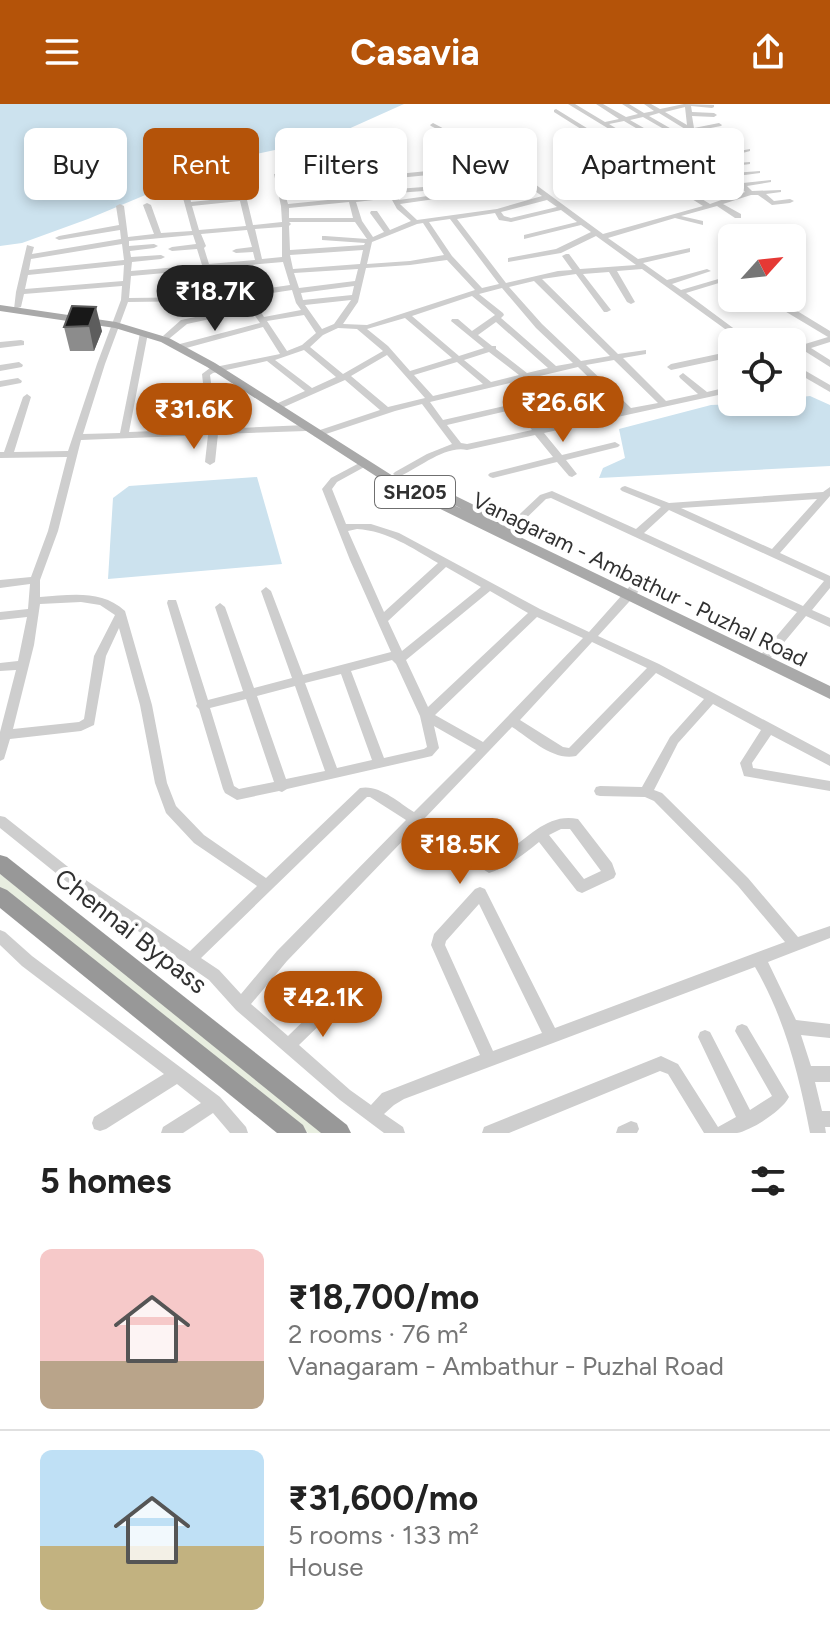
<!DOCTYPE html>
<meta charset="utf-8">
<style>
:root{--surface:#fff;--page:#f2f2f2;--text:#222;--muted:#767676;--line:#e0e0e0;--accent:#b45309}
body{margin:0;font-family:Figtree,sans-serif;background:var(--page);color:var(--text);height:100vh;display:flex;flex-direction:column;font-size:30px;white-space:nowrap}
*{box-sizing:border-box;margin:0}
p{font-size:26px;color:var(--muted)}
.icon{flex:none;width:44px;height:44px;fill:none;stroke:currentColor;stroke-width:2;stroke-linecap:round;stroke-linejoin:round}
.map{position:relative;height:1029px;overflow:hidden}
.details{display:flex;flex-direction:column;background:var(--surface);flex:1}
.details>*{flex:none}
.top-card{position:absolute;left:24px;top:24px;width:782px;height:72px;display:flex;gap:16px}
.needle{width:52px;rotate:63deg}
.buttons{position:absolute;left:718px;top:120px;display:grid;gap:16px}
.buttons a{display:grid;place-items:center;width:88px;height:88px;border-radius:12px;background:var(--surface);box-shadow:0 4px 12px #0003;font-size:40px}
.price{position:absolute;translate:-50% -68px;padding:0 18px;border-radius:28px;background:var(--accent);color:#fff;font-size:26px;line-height:52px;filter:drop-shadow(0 2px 4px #0008)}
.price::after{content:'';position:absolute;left:50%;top:48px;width:24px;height:18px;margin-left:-12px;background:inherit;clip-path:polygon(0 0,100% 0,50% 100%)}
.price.current{background:#222;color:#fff}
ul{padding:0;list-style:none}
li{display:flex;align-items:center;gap:24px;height:200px;padding:0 40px}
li+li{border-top:2px solid var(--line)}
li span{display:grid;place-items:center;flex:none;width:224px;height:160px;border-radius:12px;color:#555}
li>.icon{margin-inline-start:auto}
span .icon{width:96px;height:96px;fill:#fffc;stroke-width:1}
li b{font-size:34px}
h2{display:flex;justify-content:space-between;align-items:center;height:96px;padding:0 40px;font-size:34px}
.pill{padding:0 28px;border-radius:12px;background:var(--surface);box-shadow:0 4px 12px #0003;font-size:28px;line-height:72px}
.pill.current{background:var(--accent);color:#fff}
header{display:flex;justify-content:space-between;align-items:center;height:104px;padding:0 40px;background:var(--accent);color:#fff;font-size:36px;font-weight:700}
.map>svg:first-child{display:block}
.green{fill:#e8eee0}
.water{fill:#cce2ee}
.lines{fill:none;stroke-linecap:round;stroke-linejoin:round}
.minor{fill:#cecece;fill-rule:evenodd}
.major{fill:#a9a9a9;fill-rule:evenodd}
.highway{fill:#989898;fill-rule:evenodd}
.wall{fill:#8c8c8c}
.shaded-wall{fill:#5d5d5d}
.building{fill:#181818;stroke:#5d5d5d;stroke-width:2}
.labels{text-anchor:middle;stroke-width:8;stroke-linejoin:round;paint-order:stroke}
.shield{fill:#fff;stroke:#6f6f6f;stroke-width:2}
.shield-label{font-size:20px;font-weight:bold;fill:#313131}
.street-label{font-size:22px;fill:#313131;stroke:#fff}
.near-street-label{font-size:26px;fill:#313131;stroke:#fff}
</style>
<header><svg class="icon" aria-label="menu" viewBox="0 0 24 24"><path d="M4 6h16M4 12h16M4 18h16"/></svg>Casavia<svg class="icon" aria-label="share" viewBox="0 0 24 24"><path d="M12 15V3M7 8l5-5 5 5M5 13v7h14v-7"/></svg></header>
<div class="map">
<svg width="830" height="1029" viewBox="0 0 830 1029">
<rect width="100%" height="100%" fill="#fff"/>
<polygon class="green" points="0,770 331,1029 308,1029 0,785"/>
<g class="water">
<polygon points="0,0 404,0 326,35 229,56 88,115 22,139 0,142"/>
<polygon points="810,292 830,301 830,362 599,374 603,364 625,354 619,325 711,301 792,298 792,294"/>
<polygon points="257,373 282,460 108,475 113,394 129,382"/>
</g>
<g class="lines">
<g class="minor">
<path d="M568 0H575L605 18 619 15 596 0H603L626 13 638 10 622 0H629L644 9 654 7 644 0H651L660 5 684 0 714 1V3L712 4 691 2 692 8 714 9 717 11 714 13 692 12 694 24 719 19 722 21 721 22 695 27 702 34 734 28V30L705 38 717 51 750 45V47L720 55 724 60 750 58V60L727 63 733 69 760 67V69L737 72 743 79 771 76V78L747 82 752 87 781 86V88L766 90 774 97 790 95 794 97 790 99 772 101 758 91H751L723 100 741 110V114H735L717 102 681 112 703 117V121L675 114 608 134 638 155 690 144V148L643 159 667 176 707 165 711 167 672 180 681 186 732 171V175L686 189 752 238H743L642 165 617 167 635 198 631 200 627 198 609 168 583 170 611 206 607 208H604L576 170 542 175 618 250 646 246V250L623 254 666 297 698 290 680 274 679 272 683 269 707 288 732 282V288L544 329 562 351 615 338 620 341 618 343 566 356 577 370 572 373 569 372 557 358 493 374 490 373 488 371 490 369 553 353 535 331 467 346C445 341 418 365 398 373L393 370 395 368 427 350 452 340 422 300 395 307 317 333 314 332V328L380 306 345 276 284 303H278V299L305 287 267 257 213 269 210 271 217 325 306 321 311 324 306 327 218 330 215 358 210 361 205 358 208 331 81 336 58 427 40 476V493C70 491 101 485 125 507L152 601 167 679 176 702 204 731 266 774 360 684C379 680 398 698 414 708L476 646 434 622 439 644 432 652 287 685 282 688 279 687 237 696 225 689 223 685 199 605 196 602 197 600 167 499 168 496H176L177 499 208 596 243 587 215 503 220 499 225 503 254 584 292 574 261 487 266 483 271 487 303 571 391 548 350 456 322 385 331 374 365 356 370 359 368 361 337 378 332 385 346 420H371L399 429 540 505 589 528 630 482H638L639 485 638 488 598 532 659 560 830 651V662L771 631 752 659 753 664 830 677V687L744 672 740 659 761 626 713 600 678 639 654 686 662 689 748 774 798 833 830 822V834L768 858 796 916 830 920V934L801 931 811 962H830V978H815L822 1007H830V1023H825L826 1029H810C799 971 785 915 755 863L404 995 394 1001 384 1010 403 1023 405 1029H384L340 996 236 906 209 876 67 778 0 724V712L5 713 77 770 190 847 257 782 194 739 166 709 155 679 140 601 119 524 106 552 94 621 81 627 10 635 4 655 0 657V628L16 566 0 567V559L18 557 27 513 0 516V508L28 505 30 480 0 484V476L31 473 48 427 67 353 0 354V348H4L23 293 27 290 31 293 14 348 68 347 97 260 121 196 122 182 24 190 21 203 14 205 16 188 27 141 34 143 32 150 121 135 120 126 59 136 55 134 59 132 119 121 116 102 120 100 124 102 128 133 154 130 143 101 147 99 151 101 161 129 192 127 183 94 162 96 159 94 160 93 237 83 236 77 239 75 241 76 244 82 246 84 245 86 246 92 249 94 247 96 253 121 282 118 281 102 274 70 357 60 346 49 300 53 299 52 302 50 348 45 364 59 393 57 398 70 447 65 445 59 485 51 431 22 430 21 433 19 494 51 524 72 527 73 528 75 603 130 703 102 554 8V6L556 5 710 100 724 95ZM685 3 687 21 665 8ZM659 9 685 25 675 27 649 12ZM643 13 669 28 656 31 630 16ZM624 17 680 50 685 49 674 42 696 36 711 53 677 61 609 20ZM689 28 694 33 670 39 661 34ZM491 54 517 74 489 80V82L521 77 528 81 485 91V93L532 85 542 92 497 105 417 116 400 100 435 95 438 93 435 91 399 96 397 89 437 86 440 84 437 82 397 85 398 74 449 69 452 71 455 68 481 66 483 65V63L453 65 451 61ZM714 56 721 64 693 71 682 64ZM389 60 391 67 390 90 355 93 351 76 346 65ZM340 66 343 75 283 83 280 73ZM724 67 745 88 731 93 698 74ZM344 79 348 94 288 100 284 87ZM238 87 239 93 191 98 190 93ZM391 94 397 105 411 117 390 126 377 107H371L370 109 384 128 373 133 362 117 356 98ZM547 96 557 103 511 114 504 112 501 108ZM240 97 246 122 199 126 192 102ZM349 98 353 114H289V104ZM561 106 577 118 524 131V135L581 121 591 128 556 145 508 154V158L561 149 596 132 636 161 580 165 569 150H566L562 152 572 166 558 167 506 179 457 115 495 109 499 116 511 118ZM450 115 499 180 482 184 452 152 429 118ZM289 118H355L367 135 325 132H322V136L365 139 364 141 290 146 289 122 291 120ZM423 119 444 151 410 157 367 160 372 138 417 120ZM282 123V153L262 155 255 125ZM247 126 252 143 236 145 232 147 236 149 253 148 255 156 209 160 204 144 206 142 201 130ZM193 131 196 140 172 143 168 145 172 147 197 145 202 161 131 167 132 158 161 155 165 153 161 151 131 153 130 147 154 144 158 142 154 140 129 142V137ZM122 140 124 156 29 166 31 155ZM363 146 360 160 293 165 290 151ZM447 156 475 186 367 221 343 220 358 198 366 164 410 161ZM283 158 290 181 243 188 238 162ZM124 161 123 177 25 185 28 171ZM231 163 235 189 208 193 129 194 131 172 176 168V176L180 178 184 176V167ZM358 165 355 177 299 184 294 169ZM534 177 610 252 581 257 542 220 509 183ZM354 182 352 191 303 196 301 189ZM502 184 536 224 573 259 556 262 501 214 504 211 503 209 479 190ZM292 186 296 199 301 206 264 213 254 197H251L247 199 249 202 181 216 163 232 167 234H170L187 220 251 206 260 219 176 241 175 243 179 246 263 223 280 250 210 264 202 270 208 325 129 328 148 229 144 227 140 229 120 329 83 330 105 260 128 198 208 197 240 194ZM472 192 495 211 472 227 458 215H452L451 217 484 244 459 252 412 212ZM351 196 334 220 322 225 305 201ZM304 211 316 229 302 241 287 247 267 217ZM405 214 452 254 410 267 388 242 367 225ZM496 218 548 264 527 269 496 245V242H492L478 231ZM338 224 357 225 383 247 343 270 310 243 323 231ZM304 246 336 273 312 284 275 256ZM489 248 519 271 491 278 464 256ZM387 251 425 294 388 303 351 272ZM614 256 658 299 631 304 586 261ZM457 258 483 280 433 292 414 271ZM578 263 622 306 593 313 569 289 566 288 443 316 430 298ZM564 294 584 315 540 324 523 303ZM515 305 532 326 467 340 461 339 447 321ZM357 425C388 427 412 444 438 459L384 508 348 427ZM446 463 481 483 402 547 388 517ZM490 487 528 509 428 603 406 556ZM81 498 100 501 115 511 94 552 84 615 79 618 13 625 34 541 40 500ZM537 513 583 534 483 638 435 611ZM592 538 647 564 569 644 563 643 520 616ZM392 556 396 560 420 612 427 643 424 645 384 654 351 567ZM656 569 704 595 670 633 642 683 600 682 596 683 594 687 596 691 600 692 645 693 654 697 738 782 785 838 555 924 485 785 480 783 475 785 434 830 431 841 480 951 395 984 382 989 371 1001 350 986 299 941 335 906 337 901 335 896 330 894 325 896 288 932 251 900 287 857 416 723 489 769C509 762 523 751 539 738L577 787 582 789 614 774 616 770 612 759 578 715C542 707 520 746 490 757L424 715 512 623C531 635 553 657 576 652ZM341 570 372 656 337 664 305 579ZM295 582 325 667 286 675 257 592ZM246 595 274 678 239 685 234 682 210 604ZM367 693H370L406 716 277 847 241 890 219 866 201 854ZM561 725H570L601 767 584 775 549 731ZM479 800 542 929 493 947 445 841 446 837Z"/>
<polygon points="783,202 789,202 830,227 830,238 811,244 830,256 830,263 803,246 792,250 792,244 828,233 783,206"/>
<polygon points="21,236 24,237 24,241 0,244 0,238"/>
<polygon points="732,247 732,253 671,266 667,263 671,260"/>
<polygon points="19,258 23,261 22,263 0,267 0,261"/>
<polygon points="792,259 830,281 830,288 792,266"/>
<polygon points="18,274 22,277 21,279 0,283 0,277"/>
<path d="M625 382 669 399 823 388 830 383V392L780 449 830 472V484L812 506 830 514V523L806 512 766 560H758L756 557 758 554 797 508 551 394 546 395 514 426 510 427 505 424 540 391 552 387 636 425 661 403 622 387 620 385 622 383ZM817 395 772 445 681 404ZM669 406 824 477 803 502 644 429Z"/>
<polygon points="0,826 5,828 32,852 220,993 246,1023 248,1029 230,1029 213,1009 183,1029 161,1029 163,1023 201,999 177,980 106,1025 100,1027 94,1025 92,1019 94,1013 164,970 22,862 0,841"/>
<path d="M742 920 747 922 789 993C782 1007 752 1026 737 1029 726 1029 714 1029 704 1029L668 970 660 967 509 1029H482L484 1023 661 952 678 960 718 1023 736 1013 698 933 700 928 705 926 710 928 750 1006 772 992 735 927 737 922Z"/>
<polygon points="631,1017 637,1019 639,1025 637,1029 616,1029 618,1023"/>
</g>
<polygon class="major" points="0,201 116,218 169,234 215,259 393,372 462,405 411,378 417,374 421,375 525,426 526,429 525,432 520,433 830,582 830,595 385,378 207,263 161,238 115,224 0,207"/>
<g class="highway">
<polygon points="0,751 7,753 347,1021 351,1029 321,1029 0,770"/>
<polygon points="0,783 7,786 303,1021 307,1029 277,1029 0,804"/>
</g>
</g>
<polygon class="wall" points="72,202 102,227 94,247 70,247 64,223"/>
<polygon class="shaded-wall" points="96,203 102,227 94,247 89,222"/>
<polygon class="building" points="72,202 96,203 89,222 64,223"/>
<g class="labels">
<rect class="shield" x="375" y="372" width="80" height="32" rx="6"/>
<g class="shield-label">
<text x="415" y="395">SH205</text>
</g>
<g class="street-label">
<text transform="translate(640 475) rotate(26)" y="8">Vanagaram - Ambathur - Puzhal Road</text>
</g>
<g class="near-street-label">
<text transform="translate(131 827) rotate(38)" y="9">Chennai Bypass</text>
</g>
</g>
</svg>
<div class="buttons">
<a><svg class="needle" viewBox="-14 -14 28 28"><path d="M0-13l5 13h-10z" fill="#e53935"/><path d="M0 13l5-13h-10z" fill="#767676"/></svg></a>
<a><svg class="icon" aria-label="locate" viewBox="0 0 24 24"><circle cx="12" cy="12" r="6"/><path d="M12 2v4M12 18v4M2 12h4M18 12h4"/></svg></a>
</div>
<b class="price current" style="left:215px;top:229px">₹18.7K</b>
<b class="price" style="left:563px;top:340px">₹26.6K</b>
<b class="price" style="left:194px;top:347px">₹31.6K</b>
<b class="price" style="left:460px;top:782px">₹18.5K</b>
<b class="price" style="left:323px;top:935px">₹42.1K</b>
<div class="top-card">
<a class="pill">Buy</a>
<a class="pill current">Rent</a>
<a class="pill">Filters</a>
<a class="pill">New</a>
<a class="pill">Apartment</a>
</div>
</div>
<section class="details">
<h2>5 homes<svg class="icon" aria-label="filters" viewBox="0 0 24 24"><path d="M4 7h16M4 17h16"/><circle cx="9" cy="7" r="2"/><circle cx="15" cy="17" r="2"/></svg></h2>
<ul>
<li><span style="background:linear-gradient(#f6c9c9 70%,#b9a48a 0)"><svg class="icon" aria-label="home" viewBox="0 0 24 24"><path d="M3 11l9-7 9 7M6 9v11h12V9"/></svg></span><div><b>₹18,700/mo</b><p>2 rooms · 76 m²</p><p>Vanagaram - Ambathur - Puzhal Road</p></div></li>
<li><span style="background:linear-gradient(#bfe0f5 60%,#c2b280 0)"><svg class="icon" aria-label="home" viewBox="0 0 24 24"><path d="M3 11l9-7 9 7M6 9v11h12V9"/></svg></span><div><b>₹31,600/mo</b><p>5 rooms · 133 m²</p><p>House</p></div></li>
</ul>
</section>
